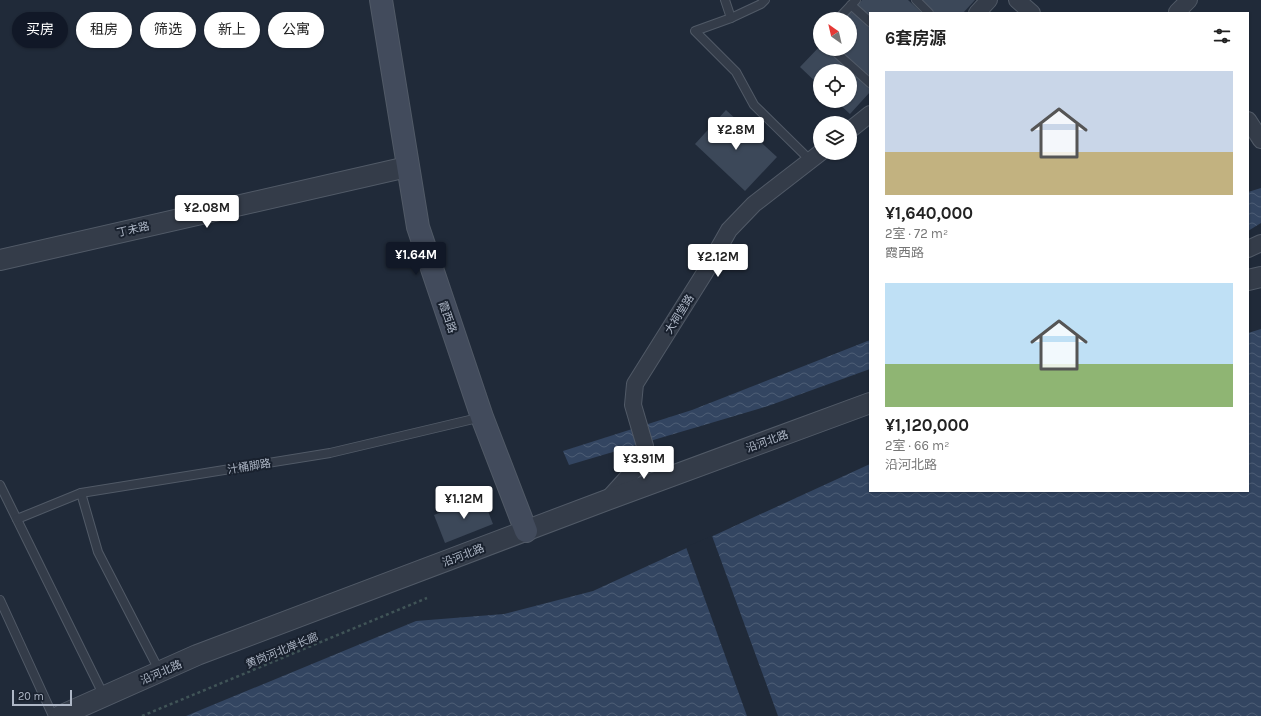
<!DOCTYPE html>
<html lang="zh">
<meta charset="utf-8">
<style>
:root{--surface:#fff;--page:#f2f2f2;--text:#222;--muted:#767676;--accent:#111827}
body{margin:0;font-family:Karla,"Noto Sans SC",sans-serif;background:var(--page);color:var(--text);height:100vh;display:flex;flex-direction:column;font-size:15px;white-space:nowrap}
*{box-sizing:border-box;margin:0}
p{font-size:13px;color:var(--muted)}
.icon{flex:none;width:22px;height:22px;fill:none;stroke:currentColor;stroke-width:2;stroke-linecap:round;stroke-linejoin:round}
.map{position:relative;flex:1;overflow:hidden}
.sheet{position:absolute;left:869px;top:12px;width:380px;height:480px;display:flex;flex-direction:column;background:var(--surface);border-radius:0px;box-shadow:0 1px 3px #0004}
.sheet>*{flex:none}
.top-card{position:absolute;left:12px;top:12px;width:380px;height:36px;display:flex;gap:8px}
.needle{width:26px;rotate:326deg}
.controls{position:absolute;left:813px;top:12px;display:grid;gap:8px}
.controls a{display:grid;place-items:center;width:44px;height:44px;border-radius:50%;background:var(--surface);box-shadow:0 1px 3px #0004;font-size:20px}
.scale{position:absolute;left:12px;bottom:10px;width:60px;box-sizing:border-box;padding-left:4px;border:2px solid #aeb7c6;border-top:0;font-size:11px;line-height:14px;white-space:nowrap;color:#aeb7c6;-webkit-text-stroke:3px #19212e;paint-order:stroke}
.price{position:absolute;translate:-50% -34px;padding:0 9px;border-radius:4px;background:#fff;color:#222;font-size:13px;line-height:26px;filter:drop-shadow(0 1px 2px #0008)}
.price::after{content:'';position:absolute;left:50%;top:24px;width:12px;height:9px;margin-left:-6px;background:inherit;clip-path:polygon(0 0,100% 0,50% 100%)}
.price.current{background:var(--accent);color:#fff}
ul{padding:0;list-style:none}
li{display:grid;align-content:center;gap:8px;height:212px;padding:0 16px}
li span{display:grid;place-items:center;height:124px;border-radius:0px;color:#555}
li>.icon{margin-inline-start:auto}
span .icon{width:72px;height:72px;fill:#fffc;stroke-width:1}
li b{font-size:17px}
h2{display:flex;justify-content:space-between;align-items:center;height:48px;padding:0 16px;font-size:17px}
.tag{padding:0 14px;border-radius:18px;background:var(--surface);box-shadow:0 1px 3px #0004;font-size:14px;line-height:36px}
.tag.current{background:var(--accent);color:#fff}
.map>svg:first-child{display:block}
.water{fill:url(#water-waves)}
.pier{fill:#202a39}
.building{fill:#3c4859}
.lines{fill:none;stroke-linecap:round;stroke-linejoin:round}
.service-casing{stroke:#515a67;stroke-width:10}
.minor-casing{stroke:#515a67;stroke-width:18}
.tertiary-casing{stroke:#515a67;stroke-width:22}
.secondary-casing{stroke:#515a67;stroke-width:24}
.path{stroke:#405457;stroke-width:2.5;stroke-dasharray:3 3;stroke-linecap:butt}
.service{stroke:#343c49;stroke-width:8}
.minor{stroke:#343c49;stroke-width:16}
.tertiary{stroke:#343c49;stroke-width:20}
.secondary{stroke:#424b5c;stroke-width:22}
.labels{text-anchor:middle;stroke-width:4;stroke-linejoin:round;paint-order:stroke}
.street-label{font-size:11px;fill:#aeb7c6;stroke:#19212e}
</style>
<div class="map">
<svg width="1261" height="716" viewBox="0 0 1261 716">
<defs>
<pattern id="water-waves" width="16" height="10" patternUnits="userSpaceOnUse"><rect width="16" height="10" fill="#334561"/><path d="M0 5q4-4 8 0t8 0" fill="none" stroke="#4e5e76"/></pattern>
</defs>
<rect width="100%" height="100%" fill="#202a39"/>
<g class="water">
<polygon points="1261,188 1261,223 1248,231 1248,192"/>
<polygon points="1261,329 1261,716 186,716 416,621 504,614 593,591 870,464 870,491 1248,491 1248,333"/>
<polygon points="870,340 870,369 768,406 569,465 563,451 692,410"/>
</g>
<polygon class="pier" points="712,536 778,716 747,716 686,547"/>
<g class="building">
<polygon points="862,0 908,0 922,13 870,13 870,18 857,6"/>
<polygon points="922,0 975,0 963,13 935,13"/>
<polygon points="853,9 870,25 870,79 838,49 850,49 850,19 844,19"/>
<polygon points="820,46 820,49 828,49 870,88 870,92 850,114 836,101 850,101 850,71 820,71 820,86 800,67"/>
<polygon points="726,110 777,157 745,191 695,144"/>
<polygon points="482,496 493,524 445,543 434,515"/>
</g>
<g class="lines">
<g class="service-casing">
<g id="service">
<polyline points="725,0 731,18 695,31 736,72 754,105 811,161"/>
<polyline points="916,0 929,13"/>
<polyline points="851,5 870,22"/>
<polyline points="731,18 761,4 765,0"/>
<polyline points="838,19 856,0"/>
<polyline points="820,37 820,38"/>
<polyline points="832,49 870,83"/>
<polyline points="0,485 104,696"/>
<polyline points="81,493 98,552 160,672"/>
<polyline points="17,519 81,493 330,453 482,417"/>
<polyline points="0,600 53,716"/>
</g>
</g>
<g class="minor-casing">
<g id="minor">
<polyline points="1017,0 1032,13"/>
<polyline points="1177,12 1189,0"/>
<polyline points="977,13 989,0"/>
<polyline points="1248,120 1261,140"/>
<polyline points="850,130 870,114"/>
<polyline points="1248,249 1261,243"/>
<polyline points="607,500 645,458 645,446 633,405 635,384 704,274 729,230 754,204 820,153"/>
</g>
</g>
<g class="tertiary-casing">
<g id="tertiary">
<polyline points="0,260 407,167"/>
<polyline points="1248,280 1261,277"/>
<polyline points="60,716 197,655 607,500 870,403"/>
</g>
</g>
<g class="secondary-casing">
<polyline id="secondary" points="381,0 418,227 482,417 526,531"/>
</g>
<polyline class="path" points="142,716 427,598"/>
<use href="#service" class="service"/>
<use href="#minor" class="minor"/>
<use href="#tertiary" class="tertiary"/>
<use href="#secondary" class="secondary"/>
</g>
<g class="labels">
<g class="street-label">
<text transform="translate(133 229) rotate(-13)" y="4">丁未路</text>
<text transform="translate(679 314) rotate(-58)" y="4">大祠堂路</text>
<text transform="translate(448 317) rotate(71)" y="4">霞西路</text>
<text transform="translate(767 441) rotate(-20)" y="4">沿河北路</text>
<text transform="translate(249 466) rotate(-9)" y="4">汁桶脚路</text>
<text transform="translate(463 555) rotate(-21)" y="4">沿河北路</text>
<text transform="translate(282 650) rotate(-22)" y="4">黄岗河北岸长廊</text>
<text transform="translate(161 672) rotate(-24)" y="4">沿河北路</text>
</g>
</g>
</svg>
<div class="controls">
<a><svg class="needle" viewBox="-14 -14 28 28"><path d="M0-13l5 13h-10z" fill="#e53935"/><path d="M0 13l5-13h-10z" fill="#767676"/></svg></a>
<a><svg class="icon" aria-label="locate" viewBox="0 0 24 24"><circle cx="12" cy="12" r="6"/><path d="M12 2v4M12 18v4M2 12h4M18 12h4"/></svg></a>
<a><svg class="icon" aria-label="layers" viewBox="0 0 24 24"><path d="M12 4l9 5-9 5-9-5zM3 14l9 5 9-5"/></svg></a>
</div>
<div class="scale">20 m</div>
<b class="price" style="left:736px;top:151px">¥2.8M</b>
<b class="price" style="left:207px;top:229px">¥2.08M</b>
<b class="price current" style="left:416px;top:276px">¥1.64M</b>
<b class="price" style="left:718px;top:278px">¥2.12M</b>
<b class="price" style="left:644px;top:480px">¥3.91M</b>
<b class="price" style="left:464px;top:520px">¥1.12M</b>
<div class="top-card">
<a class="tag current">买房</a>
<a class="tag">租房</a>
<a class="tag">筛选</a>
<a class="tag">新上</a>
<a class="tag">公寓</a>
</div>
<section class="sheet">
<h2>6套房源<svg class="icon" aria-label="filters" viewBox="0 0 24 24"><path d="M4 7h16M4 17h16"/><circle cx="9" cy="7" r="2"/><circle cx="15" cy="17" r="2"/></svg></h2>
<ul>
<li><span style="background:linear-gradient(#c9d6e8 65%,#c2b280 0)"><svg class="icon" aria-label="home" viewBox="0 0 24 24"><path d="M3 11l9-7 9 7M6 9v11h12V9"/></svg></span><div><b>¥1,640,000</b><p>2室 · 72 m²</p><p>霞西路</p></div></li>
<li><span style="background:linear-gradient(#bfe0f5 65%,#8fb573 0)"><svg class="icon" aria-label="home" viewBox="0 0 24 24"><path d="M3 11l9-7 9 7M6 9v11h12V9"/></svg></span><div><b>¥1,120,000</b><p>2室 · 66 m²</p><p>沿河北路</p></div></li>
</ul>
</section>
</div>
